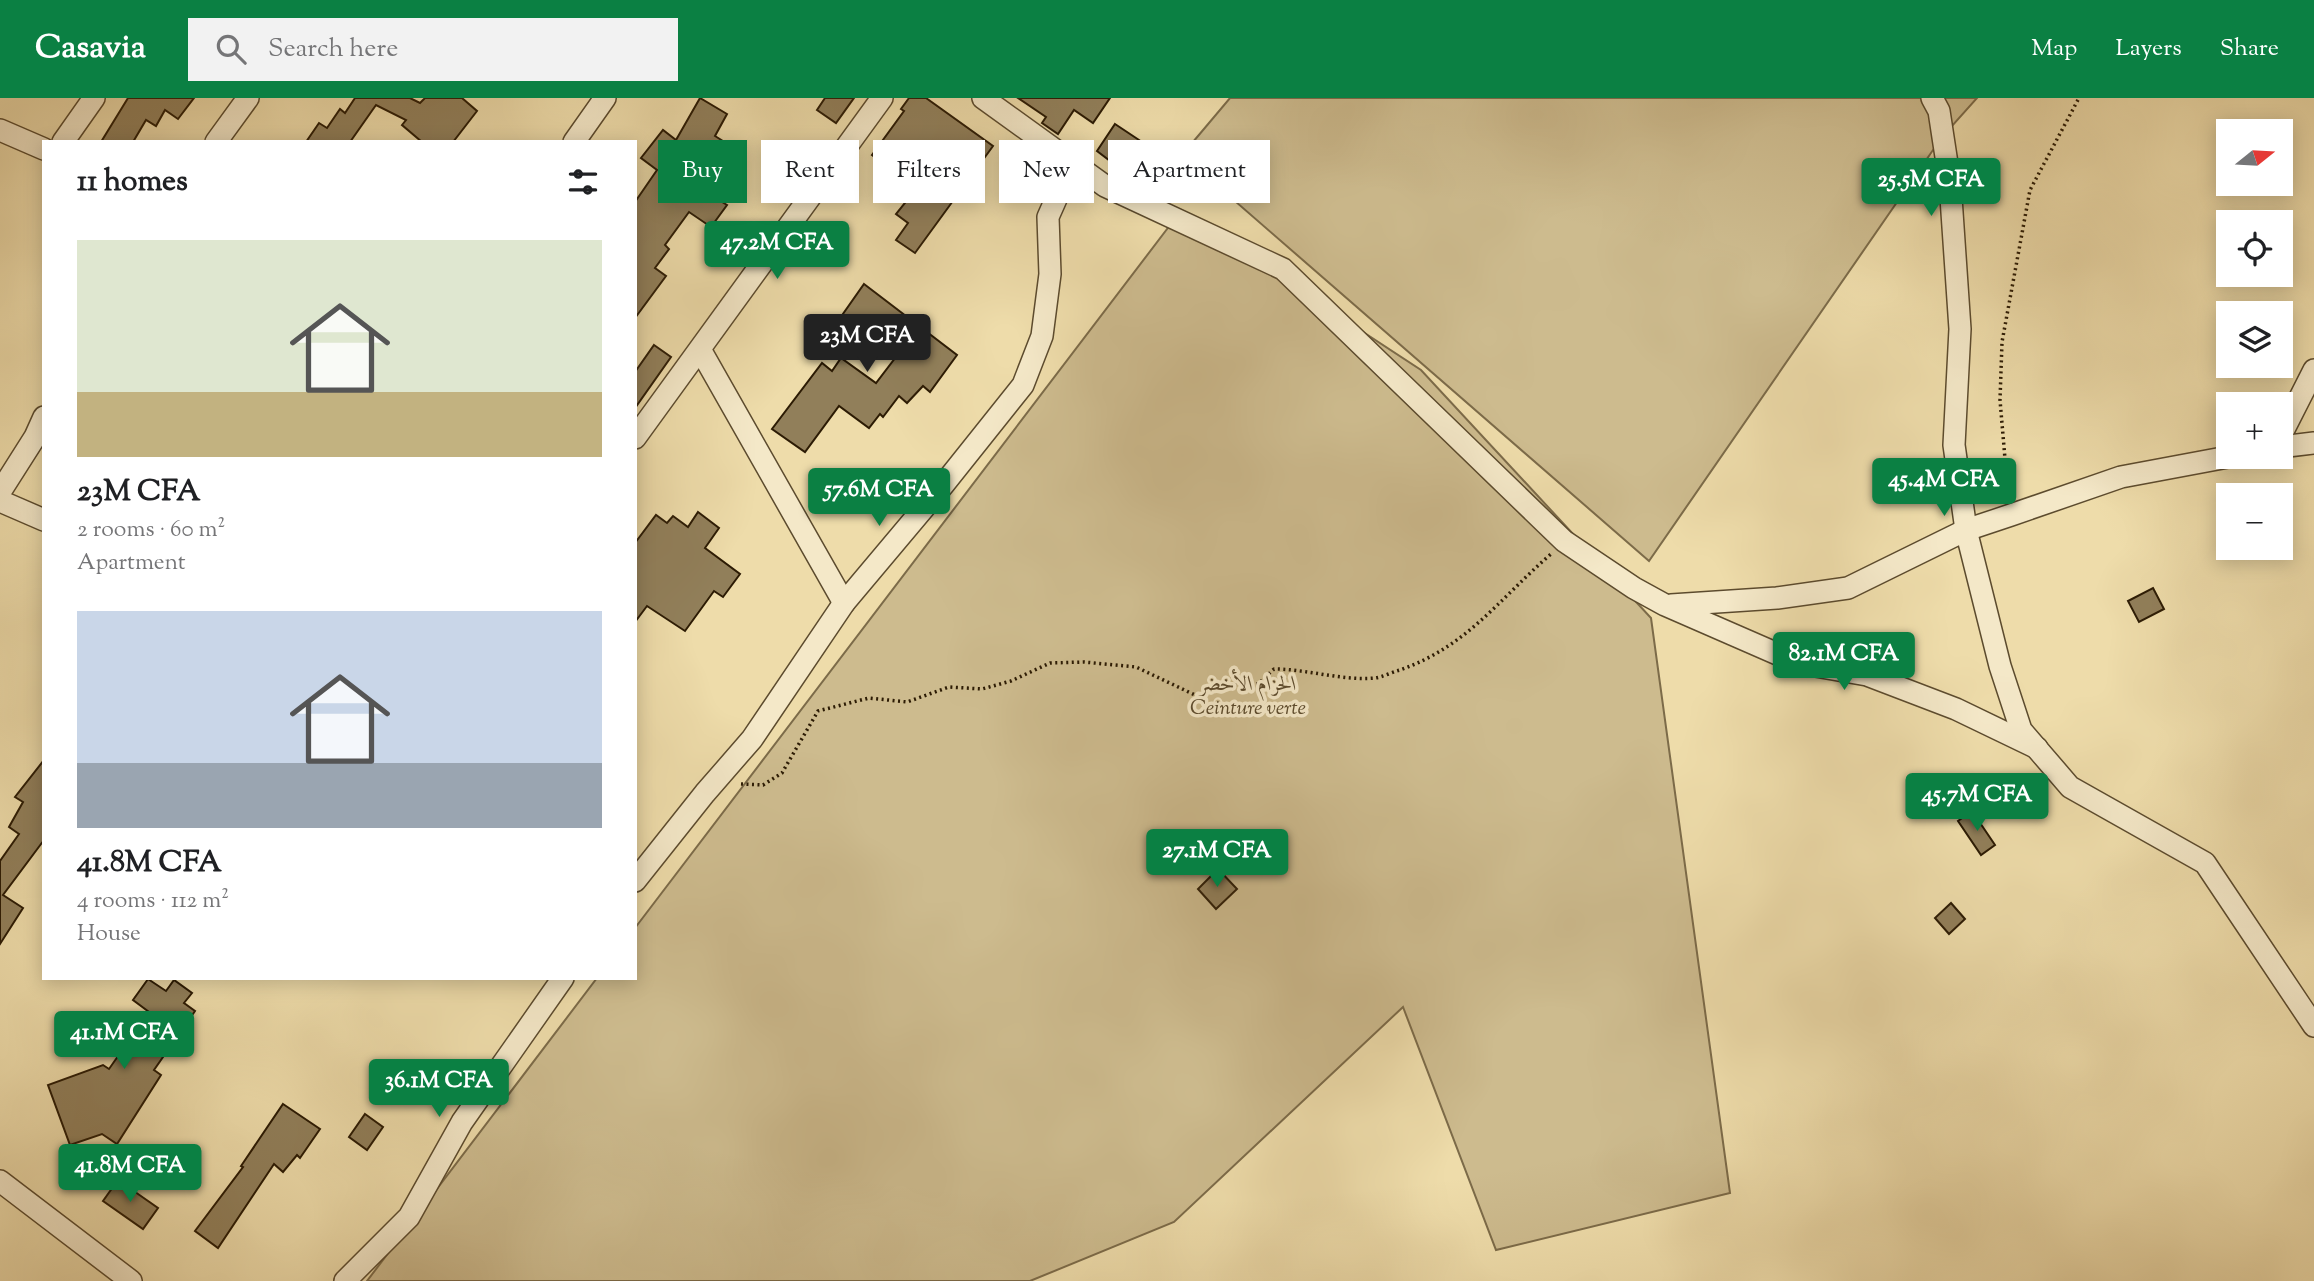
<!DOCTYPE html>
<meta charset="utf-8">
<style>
:root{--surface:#fff;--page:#f2f2f2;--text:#202124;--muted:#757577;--accent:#0b8043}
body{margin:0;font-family:"Sorts Mill Goudy",Amiri,serif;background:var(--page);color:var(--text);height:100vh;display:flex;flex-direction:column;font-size:26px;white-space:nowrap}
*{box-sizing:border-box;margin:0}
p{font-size:23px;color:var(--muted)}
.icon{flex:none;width:38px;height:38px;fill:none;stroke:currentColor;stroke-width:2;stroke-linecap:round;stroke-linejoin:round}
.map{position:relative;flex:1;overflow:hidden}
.side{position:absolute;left:42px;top:42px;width:595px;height:840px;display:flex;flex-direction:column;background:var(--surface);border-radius:0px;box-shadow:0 4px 18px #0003}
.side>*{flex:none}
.guide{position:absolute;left:658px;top:42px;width:665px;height:63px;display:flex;gap:14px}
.needle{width:46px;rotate:72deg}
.buttons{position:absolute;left:2216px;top:21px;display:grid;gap:14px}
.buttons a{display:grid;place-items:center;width:77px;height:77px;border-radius:0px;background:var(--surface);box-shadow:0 4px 18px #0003;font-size:35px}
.price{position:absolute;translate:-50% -60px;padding:0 16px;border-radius:7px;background:var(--accent);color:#fff;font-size:23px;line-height:46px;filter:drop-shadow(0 2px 4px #0008)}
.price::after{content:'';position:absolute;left:50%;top:42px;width:21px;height:16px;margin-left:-10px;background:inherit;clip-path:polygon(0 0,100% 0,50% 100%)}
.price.selected{background:#222;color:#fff}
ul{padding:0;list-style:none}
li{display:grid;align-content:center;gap:14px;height:371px;padding:0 35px}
li span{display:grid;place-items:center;height:217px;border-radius:0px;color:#555}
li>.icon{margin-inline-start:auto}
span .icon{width:126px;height:126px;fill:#fffc;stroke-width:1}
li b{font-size:30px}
h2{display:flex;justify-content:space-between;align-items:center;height:84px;padding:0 35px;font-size:30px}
.pill{padding:0 24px;border-radius:0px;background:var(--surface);box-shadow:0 4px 18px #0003;font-size:24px;line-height:63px}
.pill.selected{background:var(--accent);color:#fff}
header{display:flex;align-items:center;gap:42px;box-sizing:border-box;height:98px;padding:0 35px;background:var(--accent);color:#fff}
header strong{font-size:33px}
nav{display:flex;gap:38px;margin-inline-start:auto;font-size:24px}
.search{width:490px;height:63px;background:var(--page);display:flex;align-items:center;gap:18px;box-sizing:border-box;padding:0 24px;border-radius:0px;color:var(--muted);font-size:26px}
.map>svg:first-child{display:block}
.green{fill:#cdbb8e;stroke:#7c6b49;stroke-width:2}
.building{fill:#917f5a;stroke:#2c1b04;stroke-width:2}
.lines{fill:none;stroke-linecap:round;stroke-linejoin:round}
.minor-casing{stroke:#5c4b2e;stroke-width:24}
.path{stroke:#2c1b04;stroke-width:3.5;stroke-dasharray:2 3.5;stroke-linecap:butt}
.minor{stroke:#f4e8c8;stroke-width:21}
.labels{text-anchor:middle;stroke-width:7;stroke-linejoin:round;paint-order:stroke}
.park-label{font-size:21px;font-style:italic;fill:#5c4b2d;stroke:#f4e8c8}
</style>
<header>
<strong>Casavia</strong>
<div class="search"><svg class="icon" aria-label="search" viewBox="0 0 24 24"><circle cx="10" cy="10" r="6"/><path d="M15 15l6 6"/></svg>Search here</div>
<nav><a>Map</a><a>Layers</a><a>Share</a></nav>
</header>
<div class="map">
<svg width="2314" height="1183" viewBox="0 0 2314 1183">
<rect width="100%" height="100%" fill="#eedcaa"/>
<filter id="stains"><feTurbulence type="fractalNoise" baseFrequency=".00286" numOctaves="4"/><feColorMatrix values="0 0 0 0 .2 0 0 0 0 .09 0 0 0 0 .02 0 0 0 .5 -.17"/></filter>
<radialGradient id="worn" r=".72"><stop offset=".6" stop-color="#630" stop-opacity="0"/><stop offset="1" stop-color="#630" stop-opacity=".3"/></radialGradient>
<g class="green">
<polygon points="1230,0 1977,0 1942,39 1649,463 1182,57"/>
<polygon points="1180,114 1421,272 1651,520 1730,1095 1496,1152 1403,909 1174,1124 1030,1183 367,1183 597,880 635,880 635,830"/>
</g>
<g class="building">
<polygon points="128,0 194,0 178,21 165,12 156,28 146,22 133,44 101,44"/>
<polygon points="355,0 410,0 420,5 425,0 462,0 477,13 453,44 422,44 402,27 406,22 376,7 350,44 306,44 319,25 327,30 340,11 345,15"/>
<polygon points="700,0 727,16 715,38 734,50 704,93 727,107 711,129 689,114 665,147 669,151 655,170 666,178 635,220 635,104 657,72 641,60 663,32 676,42"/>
<polygon points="825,0 854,0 836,25 817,12"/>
<polygon points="909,0 926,0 993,48 915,155 896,142 908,125 896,116 917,90 872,57 904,13 901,11"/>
<polygon points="1018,0 1110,0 1093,25 1074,12 1058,36 1042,25 1046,19"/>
<polygon points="1115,26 1148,48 1135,69 1123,61 1118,69 1097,53"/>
<polygon points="864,186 957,257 930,294 923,288 907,305 899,298 883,319 880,316 869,330 839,308 805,354 772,331 822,265 832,273 841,260 876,285 902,251 865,224 857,237 838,223"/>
<polygon points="654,247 671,259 635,310 635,274"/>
<polygon points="698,414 719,430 705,450 740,476 723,499 714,493 685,533 647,508 635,524 635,445 656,417 667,425 673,418 688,429"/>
<polygon points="2153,490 2164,511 2139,524 2128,503"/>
<polygon points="44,662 44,742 3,797 23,810 0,846 0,763 19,736 9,729 23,704 15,699"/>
<polygon points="1972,713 1995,747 1981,757 1958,723"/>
<polygon points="1218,771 1237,791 1216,811 1198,791"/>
<polygon points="1951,805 1965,821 1949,836 1935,820"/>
<polygon points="148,881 166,893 174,882 192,895 184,905 195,913 154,972 161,977 117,1046 102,1036 70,1047 48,987 103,967 109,971 149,914 133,902"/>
<polygon points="283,1006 320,1031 300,1060 297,1057 283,1074 274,1066 218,1150 195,1133 243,1069 241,1068"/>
<polygon points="365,1016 383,1029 367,1052 349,1039"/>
<polygon points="118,1082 158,1110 143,1131 103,1103"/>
</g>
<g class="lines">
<g class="minor-casing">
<g id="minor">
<polyline points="983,0 1105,88 1283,171 1564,443 1634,490 1665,507 1798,565 1867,577 1956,611 2037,650"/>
<polyline points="1932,0 1939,13 1950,85 1960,231 1954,347 1966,432 2000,568 2021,632 2070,689 2205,765 2314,928"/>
<polyline points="0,32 44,51"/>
<polyline points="63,44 94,0"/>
<polyline points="216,44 248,0"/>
<polyline points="574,44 605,0"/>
<polyline points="701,253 844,505"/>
<polyline points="2280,339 2314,272"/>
<polyline points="635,340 882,0"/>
<polyline points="2280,349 2314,345"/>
<polyline points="0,394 35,339 44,319"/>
<polyline points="0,403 44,422"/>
<polyline points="1671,507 1777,500 1848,490 1966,432 2011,417 2121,379 2228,359"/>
<polyline points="635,783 705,695 752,641 844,505 944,386 1023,287 1042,238 1050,176 1048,119 1072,65"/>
<polyline points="0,1083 131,1183"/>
<polyline points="345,1183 409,1119 462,1024 563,880"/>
</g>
</g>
<g class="path">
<polyline points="2008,396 2000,302 2002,244 2030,92 2079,0"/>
<path d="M741 686 763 687 782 675 818 613 869 600 907 604 949 589 982 591 1011 583 1050 565 1084 564 1136 569 1195 597 1229 587 1258 586 1274 571C1308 571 1341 583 1375 580 1383 579 1392 574 1400 572 1468 548 1499 501 1551 456"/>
</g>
<use href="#minor" class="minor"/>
</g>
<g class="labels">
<g class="park-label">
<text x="1248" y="592">الحزام الأخضر<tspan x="1248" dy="24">Ceinture verte</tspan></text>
</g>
</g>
<rect width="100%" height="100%" filter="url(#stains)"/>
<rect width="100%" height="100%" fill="url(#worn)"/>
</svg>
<div class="buttons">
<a><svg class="needle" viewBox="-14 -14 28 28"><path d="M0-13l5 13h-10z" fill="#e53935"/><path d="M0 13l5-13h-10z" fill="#757577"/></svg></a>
<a><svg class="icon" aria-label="locate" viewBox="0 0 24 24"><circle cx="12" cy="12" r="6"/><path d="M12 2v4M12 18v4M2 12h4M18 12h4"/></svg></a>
<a><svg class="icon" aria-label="layers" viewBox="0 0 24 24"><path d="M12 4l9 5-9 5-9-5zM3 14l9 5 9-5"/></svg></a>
<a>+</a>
<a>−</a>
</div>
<b class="price" style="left:1931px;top:120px">25.5M CFA</b>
<b class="price" style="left:777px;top:183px">47.2M CFA</b>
<b class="price selected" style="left:867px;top:276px">23M CFA</b>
<b class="price" style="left:1944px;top:420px">45.4M CFA</b>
<b class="price" style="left:879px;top:430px">57.6M CFA</b>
<b class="price" style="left:1844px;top:594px">82.1M CFA</b>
<b class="price" style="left:1977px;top:735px">45.7M CFA</b>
<b class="price" style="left:1217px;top:791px">27.1M CFA</b>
<b class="price" style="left:124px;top:973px">41.1M CFA</b>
<b class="price" style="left:439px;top:1021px">36.1M CFA</b>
<b class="price" style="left:130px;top:1106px">41.8M CFA</b>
<div class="guide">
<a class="pill selected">Buy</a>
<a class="pill">Rent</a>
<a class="pill">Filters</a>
<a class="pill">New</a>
<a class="pill">Apartment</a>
</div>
<section class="side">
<h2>11 homes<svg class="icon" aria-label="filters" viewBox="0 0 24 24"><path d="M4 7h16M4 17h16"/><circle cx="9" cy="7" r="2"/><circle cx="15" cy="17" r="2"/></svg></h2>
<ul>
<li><span style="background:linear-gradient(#dfe7d0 70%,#c2b280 0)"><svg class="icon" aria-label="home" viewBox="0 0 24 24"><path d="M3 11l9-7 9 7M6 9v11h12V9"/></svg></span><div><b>23M CFA</b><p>2 rooms · 60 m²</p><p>Apartment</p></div></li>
<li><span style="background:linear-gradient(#c9d6e8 70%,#9aa5b1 0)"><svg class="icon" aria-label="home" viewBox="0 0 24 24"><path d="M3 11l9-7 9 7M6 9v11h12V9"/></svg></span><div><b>41.8M CFA</b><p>4 rooms · 112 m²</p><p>House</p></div></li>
</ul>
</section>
</div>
